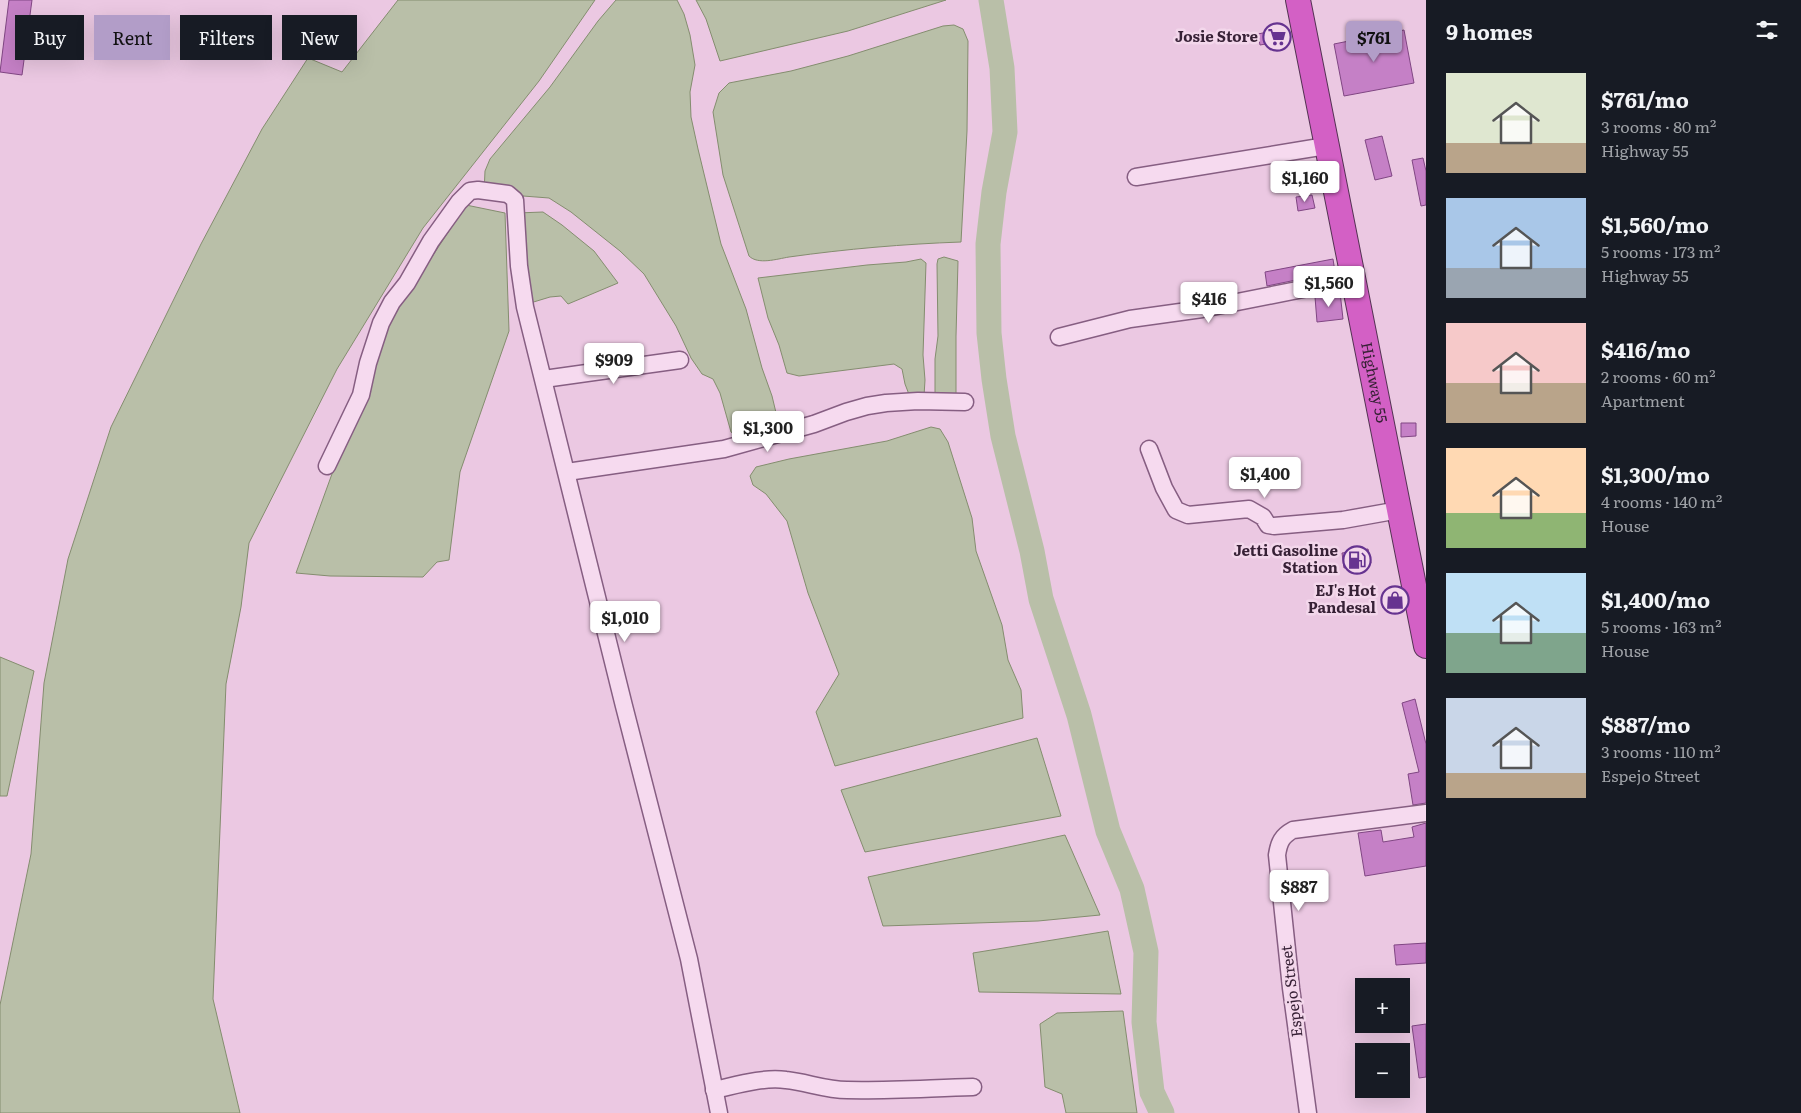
<!DOCTYPE html>
<meta charset="utf-8">
<style>
:root{--surface:#171b24;--page:#20242c;--text:#f1f3f6;--muted:#9ea1a6;--accent:#b29dc8}
body{margin:0;font-family:Literata,serif;background:var(--page);color:var(--text);height:100vh;display:flex;flex-direction:column;font-size:19px;white-space:nowrap}
*{box-sizing:border-box;margin:0}
p{font-size:16px;color:var(--muted)}
.icon{flex:none;width:28px;height:28px;fill:none;stroke:currentColor;stroke-width:2;stroke-linecap:round;stroke-linejoin:round}
.map{position:relative;flex:1;overflow:hidden}
.side{display:flex;flex-direction:column;background:var(--surface);width:375px}
.side>*{flex:none}
.banner{position:absolute;left:15px;top:15px;width:475px;height:45px;display:flex;gap:10px}
.tools{position:absolute;left:1355px;top:978px;display:grid;gap:10px}
.tools a{display:grid;place-items:center;width:55px;height:55px;border-radius:0px;background:var(--surface);box-shadow:0 5px 20px #0002;font-size:25px}
.price{position:absolute;translate:-50% -42px;padding:0 11px;border-radius:5px;background:#fff;color:#222;font-size:16px;line-height:32px;filter:drop-shadow(0 1px 2px #0008)}
.price::after{content:'';position:absolute;left:50%;top:30px;width:15px;height:11px;margin-left:-8px;background:inherit;clip-path:polygon(0 0,100% 0,50% 100%)}
.price.on{background:var(--accent);color:#111}
ul{padding:0;list-style:none}
li{display:flex;align-items:center;gap:15px;height:125px;padding:0 20px}
li span{display:grid;place-items:center;flex:none;width:140px;height:100px;border-radius:0px;color:#555}
li>.icon{margin-inline-start:auto}
span .icon{width:60px;height:60px;fill:#fffc;stroke-width:1}
li b{font-size:21px}
h2{display:flex;justify-content:space-between;align-items:center;height:60px;padding:0 20px;font-size:21px}
.pill{padding:0 18px;border-radius:0px;background:var(--surface);box-shadow:0 5px 20px #0002;font-size:18px;line-height:45px}
.pill.on{background:var(--accent);color:#111}
main{display:flex;flex:1;min-height:0}
.map>svg:first-child{display:block}
.water{fill:#b9bfa8;stroke:#848d6f}
.lines{fill:none;stroke-linecap:round;stroke-linejoin:round}
.river{stroke:#b9bfa8;stroke-width:25}
.building{fill:#c580c6;stroke:#804683}
.minor-casing{stroke:#865e82;stroke-width:19}
.highway-casing{stroke:#543253;stroke-width:26}
.minor{stroke:#f6daef;stroke-width:16}
.highway{stroke:#d360c5;stroke-width:24}
.labels{text-anchor:middle;stroke-width:5;stroke-linejoin:round;paint-order:stroke}
.poi-label{font-size:15px;font-weight:bold;fill:#372136;stroke:#f3d7eb;text-anchor:end}
.street-label{font-size:15px;fill:#372136;stroke:#f3d7eb}
</style>
<main>
<div class="map">
<svg width="1426" height="1113" viewBox="0 0 1426 1113">
<rect width="100%" height="100%" fill="#ebc8e2"/>
<g class="water">
<polygon points="398,0 595,0 539,81 423,228 337,369 249,543 241,607 226,684 213,999 240,1113 0,1113 0,1005 31,854 44,683 68,559 111,427 201,244 262,129 308,58 342,72"/>
<polygon points="616,0 677,0 684,14 690,35 695,65 690,92 691,117 698,149 721,244 746,309 762,368 772,396 778,421 773,432 741,439 731,432 720,393 713,379 702,374 691,358 676,326 644,274 620,251 571,212 549,198 484,193 485,171 490,159 550,87 598,21"/>
<polygon points="696,0 946,0 848,31 720,61 706,19"/>
<path d="M954 25 963 29 968 41 967 131 961 242C904 244 846 249 789 257 777 259 758 265 749 256L723 175 713 112 719 93 729 83 791 71 848 56 943 26Z"/>
<polygon points="466,205 505,213 509,331 460,472 449,560 437,562 423,577 330,576 296,573 381,339 397,306 420,275"/>
<polygon points="543,212 562,225 594,251 618,283 568,304 561,296 550,297 527,304 517,213"/>
<polygon points="944,257 958,261 956,336 956,400 948,408 941,410 935,407 935,359 938,336 937,264 938,259"/>
<polygon points="921,259 926,263 923,355 925,380 924,396 910,397 905,384 902,369 894,364 799,376 787,373 779,345 768,318 758,278 867,265 906,262"/>
<polygon points="931,427 940,429 948,442 972,518 976,551 1002,625 1008,660 1021,690 1023,718 835,766 816,712 839,674 808,593 787,521 766,494 753,485 750,476 756,467 789,459 887,441"/>
<polygon points="0,657 34,671 7,796 0,796"/>
<polygon points="1037,738 1061,816 865,852 841,790"/>
<polygon points="1065,835 1100,915 1038,921 883,926 868,877"/>
<polygon points="1108,931 1121,994 979,992 973,953"/>
<polygon points="1123,1011 1137,1113 1066,1113 1062,1094 1045,1087 1040,1024 1057,1013"/>
</g>
<g class="lines">
<polyline class="river" points="991,0 1002,68 1005,132 994,192 988,244 989,333 994,379 1003,436 1032,551 1041,599 1079,715 1108,831 1132,889 1146,952 1144,1022 1152,1092 1162,1113"/>
</g>
<g class="building">
<polygon points="9,0 32,0 22,75 0,72"/>
<polygon points="1281,29 1283,41 1260,45 1258,34"/>
<polygon points="1404,30 1414,83 1344,96 1334,44"/>
<polygon points="1382,136 1392,176 1375,180 1365,140"/>
<polygon points="1423,158 1426,171 1426,205 1421,206 1412,160"/>
<polygon points="1312,195 1315,208 1298,211 1296,197"/>
<polygon points="1333,259 1335,272 1267,286 1265,272"/>
<polygon points="1340,292 1343,319 1317,322 1315,297"/>
<polygon points="1401,423 1416,423 1416,436 1401,437"/>
<polygon points="1368,549 1371,563 1344,568 1342,553"/>
<polygon points="1397,595 1399,606 1383,608 1382,597"/>
<polygon points="1415,699 1426,744 1426,803 1413,805 1408,774 1419,772 1402,703"/>
<polygon points="1426,823 1426,866 1365,876 1358,833 1381,830 1383,842 1414,837 1412,827"/>
<polygon points="1426,943 1426,963 1396,965 1394,945"/>
<polygon points="1426,1024 1426,1077 1419,1078 1412,1026"/>
</g>
<g class="lines">
<g class="minor-casing">
<g id="minor">
<polyline points="1136,177 1326,146"/>
<polyline points="1059,337 1130,319 1202,309 1353,279"/>
<polyline points="544,379 680,360"/>
<polyline points="1149,449 1164,488 1176,510 1188,515 1249,509 1263,517 1268,525 1274,526 1343,520 1399,510"/>
<polyline points="327,466 361,395 368,363 381,323 392,302 407,283 431,241 459,202 470,191 478,190 508,194 515,200 519,266 525,307 624,706 689,959 719,1113"/>
<polyline points="567,472 724,449 814,424 846,412 867,406 886,403 918,401 965,402"/>
<path d="M714 1090C737 1085 762 1077 786 1080 806 1082 826 1090 847 1090 889 1091 931 1088 973 1087"/>
<path d="M1308 1113 1291 988 1277 855C1279 842 1282 836 1293 830L1426 813"/>
</g>
</g>
<g class="highway-casing">
<g id="highway">
<path id="s1" d="M1298 0 1426 646"/>
</g>
</g>
<use href="#minor" class="minor"/>
<use href="#highway" class="highway"/>
</g>
<defs>
<g id="supermarket-ring" transform="scale(1.4375)"><circle r="9.5" fill="#f3d7eb" stroke="#663390" stroke-width="1.5"/><path d="M-6-5.5h2.5l.6 2H6L4.5 2H-2.5L-4.4-4H-6ZM-1.5 3.2a1.3 1.3 0 1 0 .1 0ZM3 3.2a1.3 1.3 0 1 0 .1 0Z" fill="#663390"/></g>
<g id="fuel-ring" transform="scale(1.4375)"><circle r="9.5" fill="#f3d7eb" stroke="#663390" stroke-width="1.5"/><path d="M-5.5-6h7V0h2V4h1.3V-2.5L3-4.5l.8-.8L6-3V5H2.5V1h-1V6h-7ZM-4.2-4.7v3.2H.2V-4.7Z" fill="#663390"/></g>
<g id="shop-ring" transform="scale(1.4375)"><circle r="9.5" fill="#f3d7eb" stroke="#663390" stroke-width="1.5"/><path d="M-5-2.5h2.3a2.7 3.5 0 0 1 5.4 0H5L5.5 6h-11ZM-1.5-2.5h3a1.5 2.3 0 0 0-3 0Z" fill="#663390"/></g>
</defs>
<g fill-rule="evenodd">
<use href="#supermarket-ring" x="1277" y="37"/>
<use href="#fuel-ring" x="1357" y="560"/>
<use href="#shop-ring" x="1395" y="600"/>
</g>
<g class="labels">
<g class="poi-label">
<text x="1258" y="42">Josie Store</text>
<text x="1338" y="556">Jetti Gasoline<tspan x="1338" dy="17">Station</tspan></text>
<text x="1376" y="596">EJ's Hot<tspan x="1376" dy="17">Pandesal</tspan></text>
</g>
<g class="street-label">
<text dy="5" stroke="none"><textPath href="#s1" startOffset="390">Highway 55</textPath></text>
<text transform="translate(1292 991) rotate(-97)" y="5">Espejo Street</text>
</g>
</g>
</svg>
<div class="tools">
<a>+</a>
<a>−</a>
</div>
<b class="price on" style="left:1374px;top:63px">$761</b>
<b class="price" style="left:1305px;top:203px">$1,160</b>
<b class="price" style="left:1329px;top:308px">$1,560</b>
<b class="price" style="left:1209px;top:324px">$416</b>
<b class="price" style="left:614px;top:385px">$909</b>
<b class="price" style="left:768px;top:453px">$1,300</b>
<b class="price" style="left:1265px;top:499px">$1,400</b>
<b class="price" style="left:625px;top:643px">$1,010</b>
<b class="price" style="left:1299px;top:912px">$887</b>
<div class="banner">
<a class="pill">Buy</a>
<a class="pill on">Rent</a>
<a class="pill">Filters</a>
<a class="pill">New</a>
</div>
</div>
<section class="side">
<h2>9 homes<svg class="icon" aria-label="filters" viewBox="0 0 24 24"><path d="M4 7h16M4 17h16"/><circle cx="9" cy="7" r="2"/><circle cx="15" cy="17" r="2"/></svg></h2>
<ul>
<li><span style="background:linear-gradient(#dfe7d0 70%,#b9a48a 0)"><svg class="icon" aria-label="home" viewBox="0 0 24 24"><path d="M3 11l9-7 9 7M6 9v11h12V9"/></svg></span><div><b>$761/mo</b><p>3 rooms · 80 m²</p><p>Highway 55</p></div></li>
<li><span style="background:linear-gradient(#a9c7e8 70%,#9aa5b1 0)"><svg class="icon" aria-label="home" viewBox="0 0 24 24"><path d="M3 11l9-7 9 7M6 9v11h12V9"/></svg></span><div><b>$1,560/mo</b><p>5 rooms · 173 m²</p><p>Highway 55</p></div></li>
<li><span style="background:linear-gradient(#f6c9c9 60%,#b9a48a 0)"><svg class="icon" aria-label="home" viewBox="0 0 24 24"><path d="M3 11l9-7 9 7M6 9v11h12V9"/></svg></span><div><b>$416/mo</b><p>2 rooms · 60 m²</p><p>Apartment</p></div></li>
<li><span style="background:linear-gradient(#ffd9b3 65%,#8fb573 0)"><svg class="icon" aria-label="home" viewBox="0 0 24 24"><path d="M3 11l9-7 9 7M6 9v11h12V9"/></svg></span><div><b>$1,300/mo</b><p>4 rooms · 140 m²</p><p>House</p></div></li>
<li><span style="background:linear-gradient(#bfe0f5 60%,#7fa58c 0)"><svg class="icon" aria-label="home" viewBox="0 0 24 24"><path d="M3 11l9-7 9 7M6 9v11h12V9"/></svg></span><div><b>$1,400/mo</b><p>5 rooms · 163 m²</p><p>House</p></div></li>
<li><span style="background:linear-gradient(#c9d6e8 75%,#b9a48a 0)"><svg class="icon" aria-label="home" viewBox="0 0 24 24"><path d="M3 11l9-7 9 7M6 9v11h12V9"/></svg></span><div><b>$887/mo</b><p>3 rooms · 110 m²</p><p>Espejo Street</p></div></li>
</ul>
</section>
</main>
